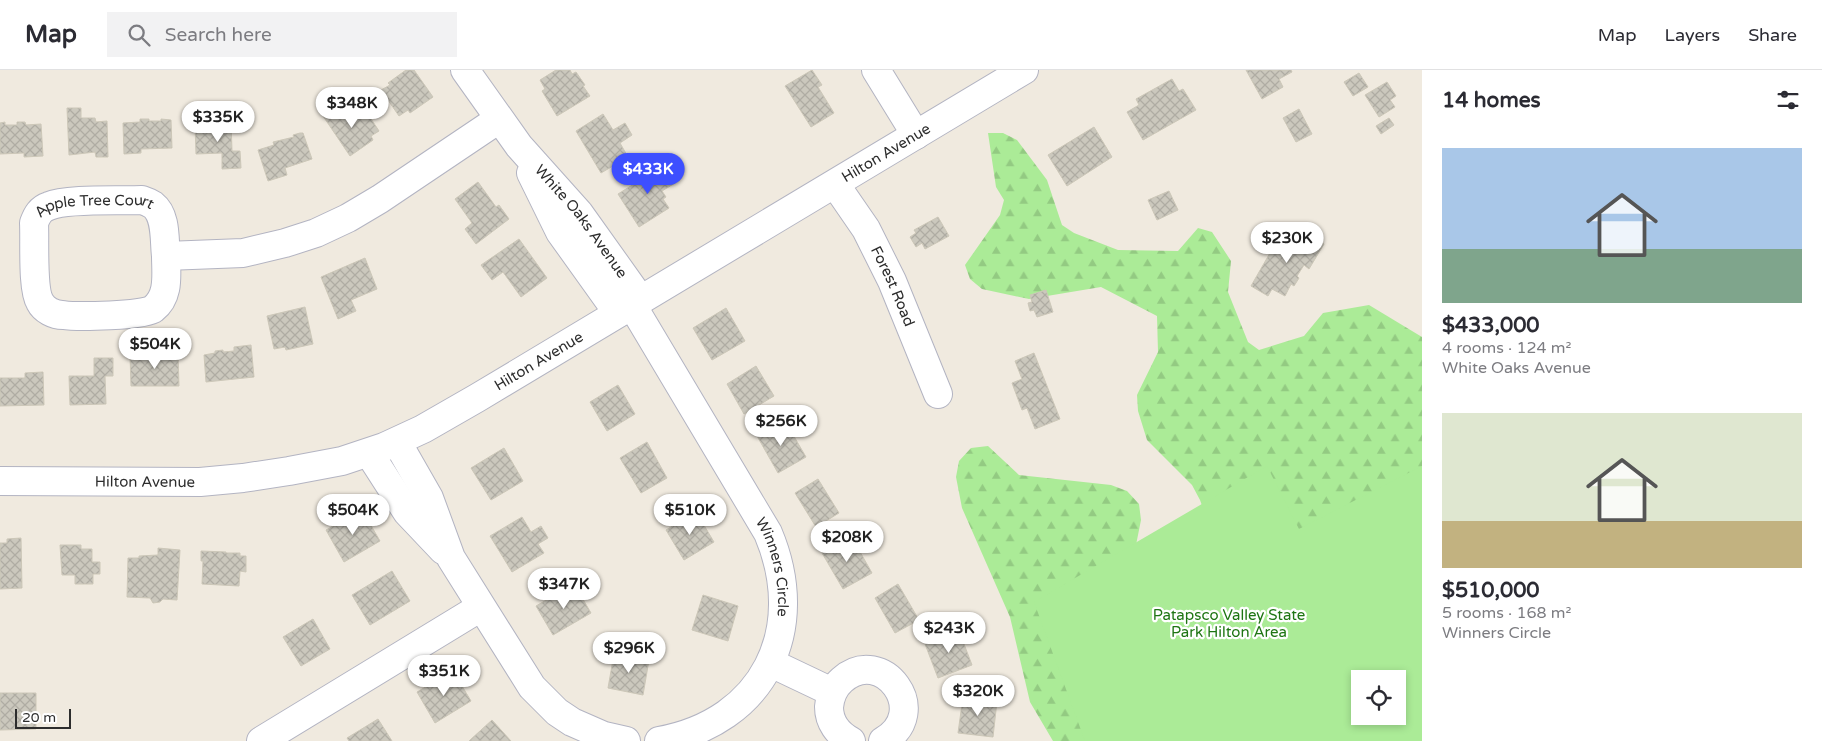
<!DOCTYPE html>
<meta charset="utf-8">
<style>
:root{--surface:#fff;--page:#f2f2f3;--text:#2b2b33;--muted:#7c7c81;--line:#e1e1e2;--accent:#3d4fff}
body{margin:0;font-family:"Varela Round",sans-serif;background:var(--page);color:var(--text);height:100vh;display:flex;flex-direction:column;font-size:19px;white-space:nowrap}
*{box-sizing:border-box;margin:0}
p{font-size:16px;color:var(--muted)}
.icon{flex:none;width:28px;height:28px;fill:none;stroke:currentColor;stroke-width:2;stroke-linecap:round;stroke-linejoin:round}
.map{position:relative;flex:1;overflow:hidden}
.sheet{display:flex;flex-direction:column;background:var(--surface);width:400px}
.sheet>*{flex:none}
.controls{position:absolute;left:1351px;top:600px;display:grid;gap:10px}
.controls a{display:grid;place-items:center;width:55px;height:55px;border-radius:0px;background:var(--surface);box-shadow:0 2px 8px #0003;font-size:25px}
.scale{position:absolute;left:15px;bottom:12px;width:56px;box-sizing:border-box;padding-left:5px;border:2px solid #2d2d2d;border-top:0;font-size:14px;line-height:18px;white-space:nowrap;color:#2d2d2d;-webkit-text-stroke:4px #fff;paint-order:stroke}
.price{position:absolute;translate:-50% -42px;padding:0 11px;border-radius:18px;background:#fff;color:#222;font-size:16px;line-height:32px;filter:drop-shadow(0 1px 2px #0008)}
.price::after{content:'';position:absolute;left:50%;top:30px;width:15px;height:11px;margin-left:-8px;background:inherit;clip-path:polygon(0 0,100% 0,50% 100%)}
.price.selected{background:var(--accent);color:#fff}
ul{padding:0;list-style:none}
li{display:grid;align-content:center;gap:10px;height:265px;padding:0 20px}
li span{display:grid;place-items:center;height:155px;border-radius:0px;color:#555}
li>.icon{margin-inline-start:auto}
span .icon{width:90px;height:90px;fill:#fffc;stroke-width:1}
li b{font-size:21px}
h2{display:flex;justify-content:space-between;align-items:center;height:60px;padding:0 20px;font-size:21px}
header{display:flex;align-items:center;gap:30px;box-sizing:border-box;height:70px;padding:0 25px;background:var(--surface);border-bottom:1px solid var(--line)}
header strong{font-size:24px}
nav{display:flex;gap:28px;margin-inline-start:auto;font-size:18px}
.search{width:350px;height:45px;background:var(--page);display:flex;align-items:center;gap:12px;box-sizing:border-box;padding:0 18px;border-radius:0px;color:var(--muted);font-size:19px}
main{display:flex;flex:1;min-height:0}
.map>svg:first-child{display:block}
.forest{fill:url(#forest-firs);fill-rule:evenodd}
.park{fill:#abeb97;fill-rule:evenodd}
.building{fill:url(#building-cross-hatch);stroke:#ccc7b8}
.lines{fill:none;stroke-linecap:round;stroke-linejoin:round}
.minor-casing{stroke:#b3b4c2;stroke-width:30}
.minor{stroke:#fff;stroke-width:28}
.labels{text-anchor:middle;stroke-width:4.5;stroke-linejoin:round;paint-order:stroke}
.street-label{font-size:15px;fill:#2d2d2d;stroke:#fff}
.park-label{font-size:15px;fill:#1e7513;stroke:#fff}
</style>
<header>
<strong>Map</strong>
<div class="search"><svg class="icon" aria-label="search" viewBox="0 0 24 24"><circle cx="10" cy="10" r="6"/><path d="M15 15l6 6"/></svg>Search here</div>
<nav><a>Map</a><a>Layers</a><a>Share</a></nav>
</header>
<main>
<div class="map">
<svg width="1422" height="671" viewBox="0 0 1422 671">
<defs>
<pattern id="forest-firs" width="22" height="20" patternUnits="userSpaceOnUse" patternTransform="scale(1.25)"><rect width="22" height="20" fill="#abeb97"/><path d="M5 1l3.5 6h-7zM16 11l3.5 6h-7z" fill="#93ca82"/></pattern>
<pattern id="building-cross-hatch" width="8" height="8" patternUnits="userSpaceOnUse" patternTransform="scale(1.25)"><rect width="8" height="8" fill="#cbc8bd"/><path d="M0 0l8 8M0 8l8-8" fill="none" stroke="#afaca3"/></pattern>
</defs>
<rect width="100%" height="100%" fill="#f0eadf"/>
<path class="forest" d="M988 63H1003L1017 70 1047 110 1062 155 1074 163 1118 180 1178 181 1198 158 1212 162 1231 191 1228 222 1248 272 1259 280 1304 266 1323 243 1369 235 1422 267V671H1053L1030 632 1010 547 962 438 956 407 959 391 971 378 988 376 1019 405 1111 415 1127 421 1139 434 1141 450 1135 480 1210 458 1200 430 1192 415 1147 370 1138 341 1137 325 1158 282 1157 246 1101 217 1029 229 982 219 970 209 965 195 1000 145 1004 130 996 117ZM1360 609H1398V646H1360Z"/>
<path class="park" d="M1267 396 1299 459 1422 396V671H1085L1034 532ZM1360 609H1398V646H1360Z"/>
<g class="building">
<polygon points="406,0 414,0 433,27 410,43 408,40 399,46 381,20 390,15 388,13"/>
<polygon points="556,0 570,0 572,4 576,2 585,15 583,16 590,26 557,46 542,21 545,19 540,10"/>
<polygon points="812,0 822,15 818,17 834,43 811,57 785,16"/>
<polygon points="1246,0 1291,0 1292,2 1279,9 1283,17 1262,29"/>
<polygon points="1359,3 1368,17 1353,26 1344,12"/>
<polygon points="1172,9 1179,21 1183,19 1196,40 1143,70 1127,42 1139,35 1136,29"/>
<polygon points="1387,12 1396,26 1390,30 1395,37 1379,47 1365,25"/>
<polygon points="362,35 379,61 371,66 373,70 350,86 323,46 333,39 337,45 343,41 345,44 352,40 353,42"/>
<polygon points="67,38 81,38 81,48 95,48 96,52 107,51 108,87 96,87 95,82 69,85"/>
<polygon points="1299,39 1312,64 1296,72 1283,48"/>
<polygon points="603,44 613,60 625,53 632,65 620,73 628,87 601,103 576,61"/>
<polygon points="1389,48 1394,55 1381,64 1376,56"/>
<polygon points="140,49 149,49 149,51 161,51 161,49 171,50 172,78 141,79 141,83 124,84 123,53 140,52"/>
<polygon points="231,51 232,81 240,81 241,98 222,99 222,83 196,84 195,55 219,54 220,52"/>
<polygon points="5,52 5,55 17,55 17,52 25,52 26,55 41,54 43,86 24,87 24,83 0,84 0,53"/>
<polygon points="1094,57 1112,87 1067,116 1048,85"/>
<polygon points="300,63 303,63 312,89 285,98 287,105 268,111 258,80 274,75 273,72 294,67 293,65"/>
<polygon points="661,90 675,113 662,121 666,127 663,129 669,138 639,157 618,124 650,104 647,99"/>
<polygon points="478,112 496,137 499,135 509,149 476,174 465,159 472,153 455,129"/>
<polygon points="1169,121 1178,140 1157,150 1148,130"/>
<polygon points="938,147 949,166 925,179 922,173 916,177 910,167 916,163 914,160"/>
<polygon points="1298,160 1324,174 1309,199 1304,195 1297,206 1299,208 1294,216 1291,214 1285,226 1272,219 1268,226 1251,216 1278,169 1289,176"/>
<polygon points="519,169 547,208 521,227 503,202 492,210 481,195"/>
<polygon points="365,188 377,219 351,230 356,241 338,249 321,207"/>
<polygon points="1046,220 1053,242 1037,247 1034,240 1030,241 1028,233 1032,232 1030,225"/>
<polygon points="305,237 313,274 286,280 285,277 274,279 267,246"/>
<polygon points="726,238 745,271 712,290 693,258"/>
<polygon points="251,275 254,307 206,312 204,285 215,283 215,281 223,280 223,282 234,281 234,277"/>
<polygon points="178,283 179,316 131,316 130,285"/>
<polygon points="1034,283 1060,349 1035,359 1027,338 1022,340 1012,313 1022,309 1015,291"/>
<polygon points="94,288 113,288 113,306 105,306 106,334 70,335 69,306 94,306"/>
<polygon points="756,296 774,326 744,344 727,314"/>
<polygon points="43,302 44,335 0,336 0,308 25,308 25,303"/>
<polygon points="618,315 635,344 607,361 590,332"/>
<polygon points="785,351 806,387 778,403 757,366"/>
<polygon points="647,372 667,408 641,423 620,388"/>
<polygon points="504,378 523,411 491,430 471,398"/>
<polygon points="818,409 839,443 816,457 795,423"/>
<polygon points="362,440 380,471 344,492 326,460"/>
<polygon points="696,442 714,472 684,490 666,460"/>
<polygon points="522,447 531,462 541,456 548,468 538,474 544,483 512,502 490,466"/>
<polygon points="851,466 872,503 843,519 822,483"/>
<polygon points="21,468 22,518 0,519 0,473 7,473 7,469"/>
<polygon points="60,475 81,475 81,479 92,479 92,492 100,492 100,504 93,504 93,514 75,514 75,505 62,505"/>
<polygon points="158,478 180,480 177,530 163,529 160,532 153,533 150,528 127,527 128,488 139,488 139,486 158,485"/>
<polygon points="201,481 226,482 226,483 240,483 240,486 246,486 246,502 240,501 239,516 202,514 203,491 201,491"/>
<polygon points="392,501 410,531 370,555 352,525"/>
<polygon points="574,514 591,543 553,565 536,536"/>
<polygon points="898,514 919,550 895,563 875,528"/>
<polygon points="703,525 738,536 728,571 692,560"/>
<polygon points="313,549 330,579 301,596 283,567"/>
<polygon points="959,561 972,595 938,608 925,574"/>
<polygon points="614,584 649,590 643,625 608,618"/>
<polygon points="453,601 471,631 435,653 417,622"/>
<polygon points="0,623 36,623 36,659 0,660"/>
<polygon points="963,627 997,631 993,667 958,663"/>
<polygon points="378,649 392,671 349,671 347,668"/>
<polygon points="492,650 511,671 469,671"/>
</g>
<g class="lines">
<g class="minor-casing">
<g id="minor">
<path id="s1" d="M465 0 519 76 579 143 641 230"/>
<polyline points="876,0 916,65"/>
<polyline points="531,103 560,162 618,243"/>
<path id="s2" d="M835 114 866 159 892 211 938 324"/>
<path id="s3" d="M166 186C166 204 170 226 153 239 145 246 76 247 63 245 54 245 44 240 40 232 32 219 35 171 34 153 37 145 40 139 49 136 67 128 119 131 142 130 145 131 150 133 153 135 167 146 164 171 166 186L243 183 285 173 316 163 348 148 380 129 499 49"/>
<path id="s4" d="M632 235 768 463C809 560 764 652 659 671"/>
<polyline points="397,372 429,428 451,488 532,617 557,642 572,652 604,666 626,671"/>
<polyline points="369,383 407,442 443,480"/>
<path id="s5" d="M0 411 200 412 243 408 289 401 342 391 384 377 423 359 477 328 1024 0"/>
<polyline points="771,593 832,622"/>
<polyline points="261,671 481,537"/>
<path d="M851 671C838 664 829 652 829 637 830 627 834 617 842 610 882 574 933 642 883 671"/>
</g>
</g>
<use href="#minor" class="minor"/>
</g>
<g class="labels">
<g class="street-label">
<text dy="5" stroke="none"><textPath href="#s5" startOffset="970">Hilton Avenue</textPath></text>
<text dy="5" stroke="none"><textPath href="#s3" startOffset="324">Apple Tree Court</textPath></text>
<text dy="5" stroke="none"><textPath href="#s1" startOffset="191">White Oaks Avenue</textPath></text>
<text dy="5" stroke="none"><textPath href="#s2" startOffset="118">Forest Road</textPath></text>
<text dy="5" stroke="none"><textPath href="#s5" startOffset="565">Hilton Avenue</textPath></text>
<text dy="5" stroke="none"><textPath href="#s5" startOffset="145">Hilton Avenue</textPath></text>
<text dy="5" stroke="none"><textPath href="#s4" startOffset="300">Winners Circle</textPath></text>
</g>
<g class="park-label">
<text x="1229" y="550">Patapsco Valley State<tspan x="1229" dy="17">Park Hilton Area</tspan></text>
</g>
</g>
</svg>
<div class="controls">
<a><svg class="icon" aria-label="locate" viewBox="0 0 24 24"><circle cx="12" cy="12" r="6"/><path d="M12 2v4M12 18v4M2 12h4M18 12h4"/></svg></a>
</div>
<div class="scale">20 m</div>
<b class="price" style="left:352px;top:59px">$348K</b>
<b class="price" style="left:218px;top:73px">$335K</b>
<b class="price selected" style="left:648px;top:125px">$433K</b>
<b class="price" style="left:1287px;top:194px">$230K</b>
<b class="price" style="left:155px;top:300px">$504K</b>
<b class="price" style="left:781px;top:377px">$256K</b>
<b class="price" style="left:353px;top:466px">$504K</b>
<b class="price" style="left:690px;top:466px">$510K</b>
<b class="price" style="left:847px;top:493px">$208K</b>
<b class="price" style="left:564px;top:540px">$347K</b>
<b class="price" style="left:949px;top:584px">$243K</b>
<b class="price" style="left:629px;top:604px">$296K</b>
<b class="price" style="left:444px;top:627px">$351K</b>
<b class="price" style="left:978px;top:647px">$320K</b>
</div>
<section class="sheet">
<h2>14 homes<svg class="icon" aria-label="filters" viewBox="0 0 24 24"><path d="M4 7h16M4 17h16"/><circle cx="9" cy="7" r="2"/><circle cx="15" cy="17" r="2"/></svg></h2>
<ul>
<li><span style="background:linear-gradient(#a9c7e8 65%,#7fa58c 0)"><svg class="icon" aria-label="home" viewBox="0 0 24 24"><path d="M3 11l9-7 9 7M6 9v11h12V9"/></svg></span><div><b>$433,000</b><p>4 rooms · 124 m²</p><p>White Oaks Avenue</p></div></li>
<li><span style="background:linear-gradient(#dfe7d0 70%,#c2b280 0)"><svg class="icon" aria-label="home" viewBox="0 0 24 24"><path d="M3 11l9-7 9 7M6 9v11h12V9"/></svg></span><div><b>$510,000</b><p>5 rooms · 168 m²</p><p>Winners Circle</p></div></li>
</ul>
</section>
</main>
